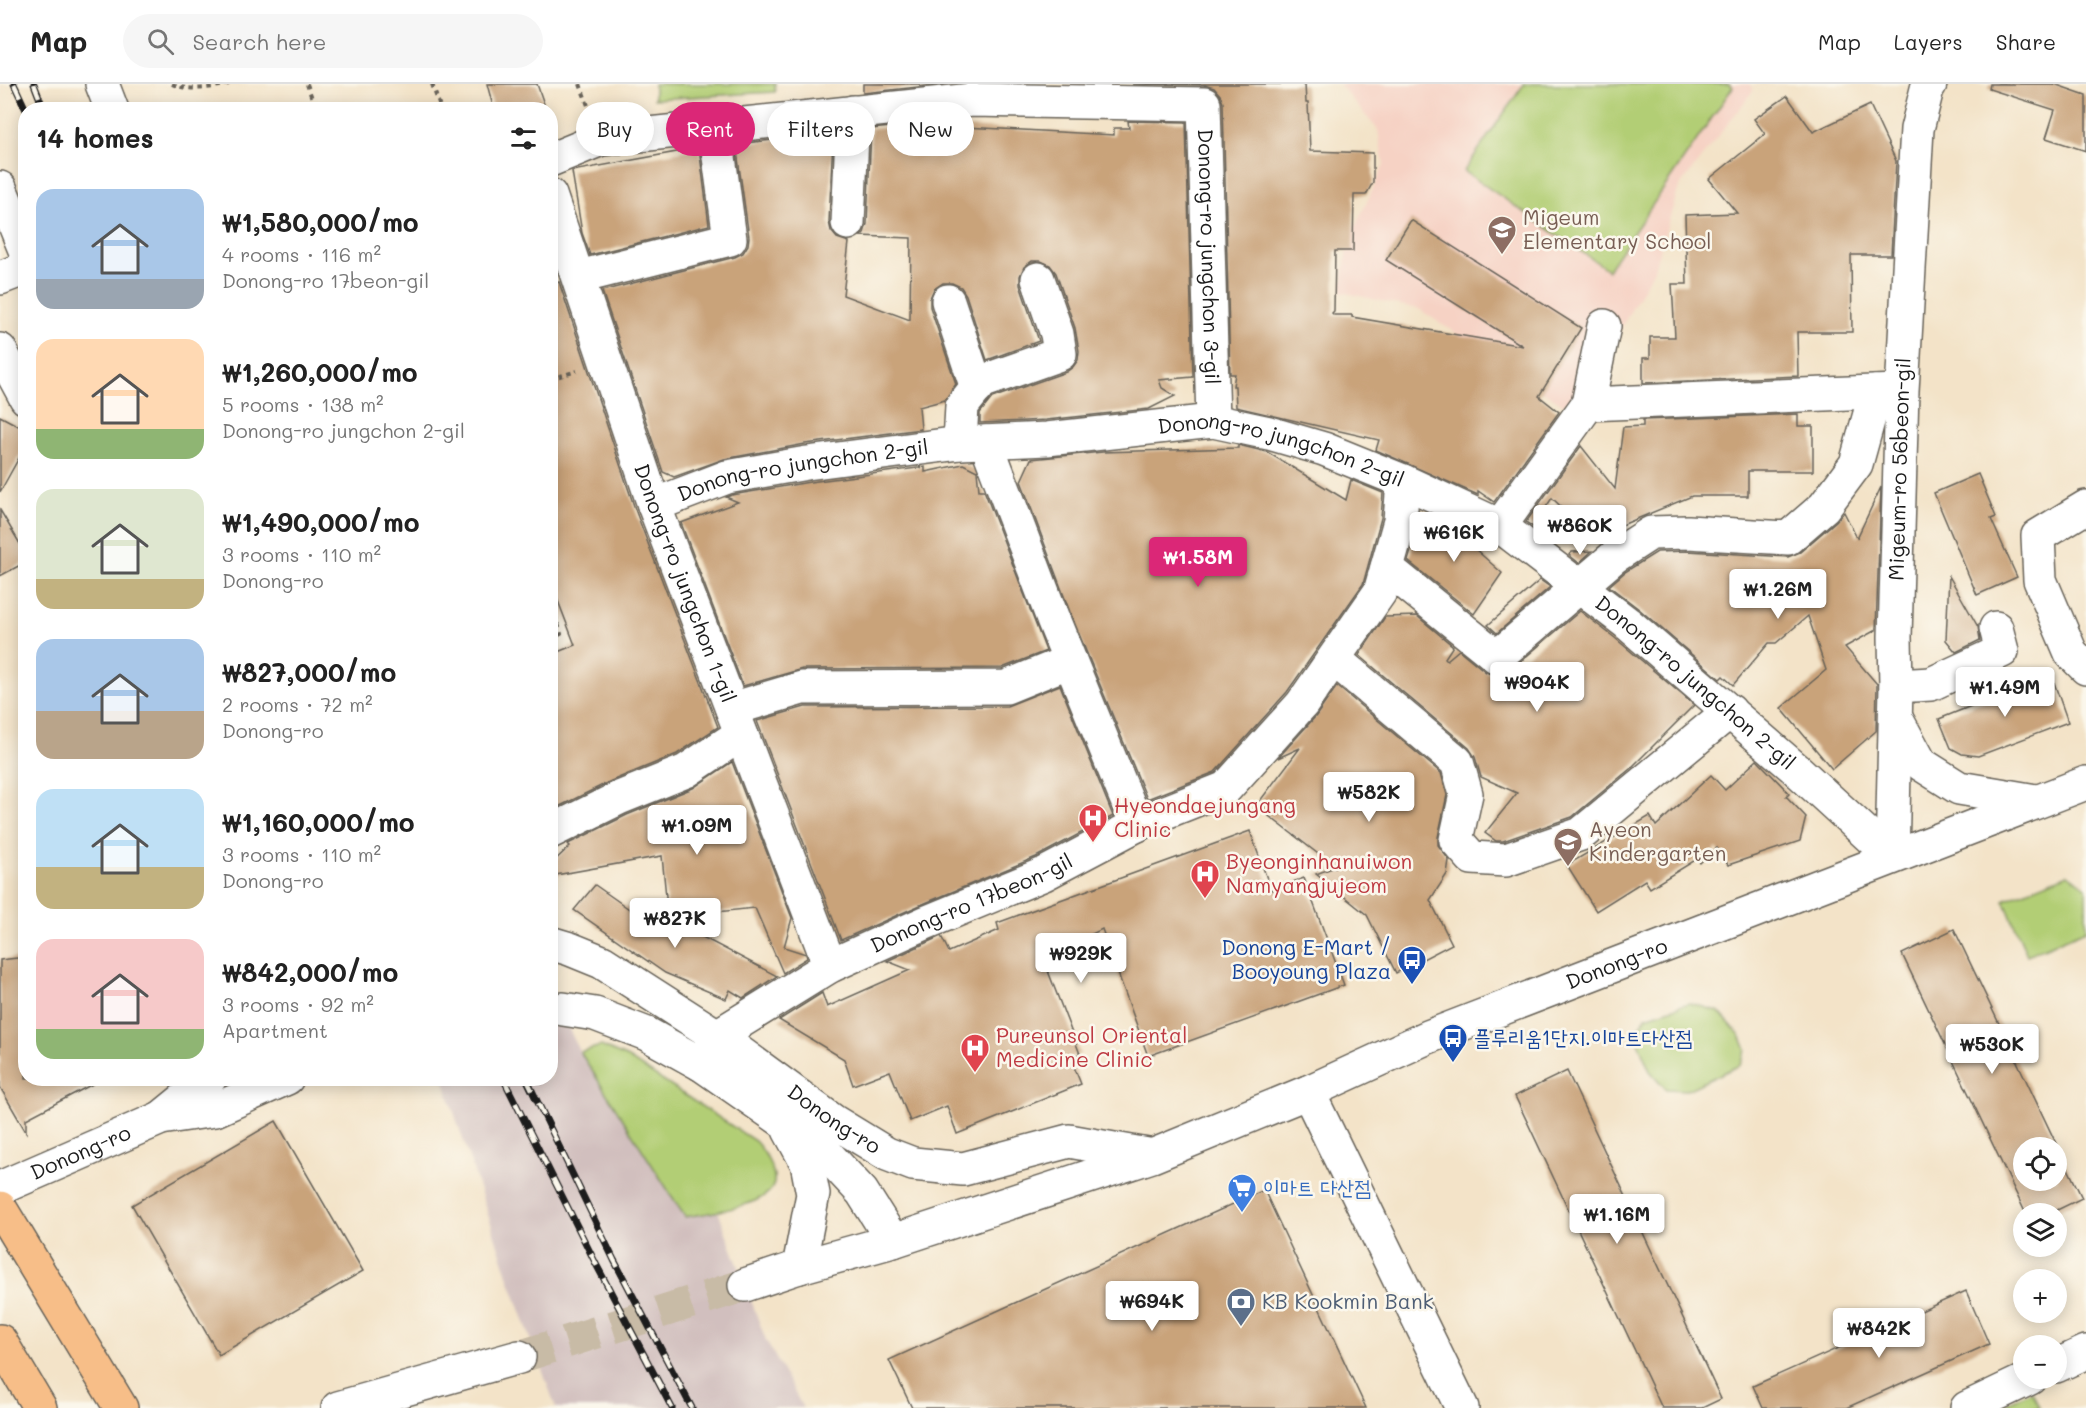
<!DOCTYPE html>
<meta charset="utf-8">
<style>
:root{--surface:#fff;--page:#f6f6f6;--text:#222;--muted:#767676;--line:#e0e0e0;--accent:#db2777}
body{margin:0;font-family:Mali,"Poor Story",sans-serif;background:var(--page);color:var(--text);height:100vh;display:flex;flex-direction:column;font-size:22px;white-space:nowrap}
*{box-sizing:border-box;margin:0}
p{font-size:20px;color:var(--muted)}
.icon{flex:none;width:33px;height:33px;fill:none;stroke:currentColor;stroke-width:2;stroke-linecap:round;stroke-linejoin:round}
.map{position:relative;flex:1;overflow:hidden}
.details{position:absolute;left:18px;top:18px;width:540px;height:984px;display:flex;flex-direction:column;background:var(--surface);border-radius:24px;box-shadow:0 3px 15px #0003}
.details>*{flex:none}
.hud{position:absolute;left:576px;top:18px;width:570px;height:54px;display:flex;gap:12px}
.buttons{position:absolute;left:2013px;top:1053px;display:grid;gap:12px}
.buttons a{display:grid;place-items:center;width:54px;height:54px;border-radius:50%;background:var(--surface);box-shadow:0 3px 15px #0003;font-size:30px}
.price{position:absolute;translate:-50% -51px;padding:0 14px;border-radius:6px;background:#fff;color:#222;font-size:20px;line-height:39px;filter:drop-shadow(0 2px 3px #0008)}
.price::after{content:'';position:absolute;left:50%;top:36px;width:18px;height:14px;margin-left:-9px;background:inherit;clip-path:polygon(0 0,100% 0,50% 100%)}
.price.active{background:var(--accent);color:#fff}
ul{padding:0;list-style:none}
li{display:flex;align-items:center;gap:18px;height:150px;padding:0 18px}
li span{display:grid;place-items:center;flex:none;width:168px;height:120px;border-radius:18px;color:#555}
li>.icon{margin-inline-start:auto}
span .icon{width:72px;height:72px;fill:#fffc;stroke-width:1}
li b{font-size:26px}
h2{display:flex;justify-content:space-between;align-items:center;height:72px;padding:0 18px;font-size:26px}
.pill{padding:0 21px;border-radius:27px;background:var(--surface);box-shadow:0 3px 15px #0003;font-size:21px;line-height:54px}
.pill.active{background:var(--accent);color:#fff}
header{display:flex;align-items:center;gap:36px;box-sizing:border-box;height:84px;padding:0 30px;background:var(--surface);border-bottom:2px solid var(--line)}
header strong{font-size:28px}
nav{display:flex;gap:33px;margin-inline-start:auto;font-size:21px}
.search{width:420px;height:54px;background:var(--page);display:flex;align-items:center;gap:15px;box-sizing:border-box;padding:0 21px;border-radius:33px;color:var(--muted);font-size:22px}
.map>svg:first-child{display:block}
.built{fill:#f6d2c4}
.industrial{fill:#d1bfbe}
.green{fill:#b2ce75;stroke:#677548;stroke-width:1.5}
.building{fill:#c9a37a;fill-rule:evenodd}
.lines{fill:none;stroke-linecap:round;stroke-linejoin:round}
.minor-tunnel{stroke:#c8bba6;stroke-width:33;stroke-dasharray:33 16;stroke-linecap:butt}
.minor-casing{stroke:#676258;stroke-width:36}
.major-casing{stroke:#676258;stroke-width:36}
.path{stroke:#676258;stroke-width:4;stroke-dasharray:4.5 4.5;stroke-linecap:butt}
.minor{stroke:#fff;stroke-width:33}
.major{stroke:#f7be88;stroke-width:33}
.rail-casing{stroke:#1c1c1c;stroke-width:7}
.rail{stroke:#fbf7ec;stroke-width:4.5;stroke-dasharray:14;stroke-linecap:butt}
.labels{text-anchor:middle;stroke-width:5;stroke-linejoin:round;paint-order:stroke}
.education-label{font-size:21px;fill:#785e54;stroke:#fbf7ec;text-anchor:start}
.street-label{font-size:21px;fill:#1c1c1c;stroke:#fbf7ec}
.health-label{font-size:21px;fill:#be3a42;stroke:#fbf7ec;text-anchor:start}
.transit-label{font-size:21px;fill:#164399;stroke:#fbf7ec;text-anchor:end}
.shop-label{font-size:21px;fill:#366cbe;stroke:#fbf7ec;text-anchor:start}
.service-label{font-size:21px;fill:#4e5e75;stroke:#fbf7ec;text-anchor:start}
</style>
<header>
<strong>Map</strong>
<div class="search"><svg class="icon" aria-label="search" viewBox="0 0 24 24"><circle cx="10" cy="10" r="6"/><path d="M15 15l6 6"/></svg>Search here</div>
<nav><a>Map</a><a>Layers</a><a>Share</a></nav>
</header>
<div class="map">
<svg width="2086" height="1324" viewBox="0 0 2086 1324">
<rect width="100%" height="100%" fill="#fbf7ec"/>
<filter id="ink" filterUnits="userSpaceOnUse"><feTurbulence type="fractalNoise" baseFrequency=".0167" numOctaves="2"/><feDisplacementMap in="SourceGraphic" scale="12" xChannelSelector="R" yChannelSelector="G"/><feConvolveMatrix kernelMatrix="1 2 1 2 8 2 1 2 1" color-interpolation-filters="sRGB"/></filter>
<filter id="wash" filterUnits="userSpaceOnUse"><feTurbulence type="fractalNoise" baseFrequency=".008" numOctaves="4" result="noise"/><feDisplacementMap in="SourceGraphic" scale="24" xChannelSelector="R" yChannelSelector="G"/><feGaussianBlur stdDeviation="1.35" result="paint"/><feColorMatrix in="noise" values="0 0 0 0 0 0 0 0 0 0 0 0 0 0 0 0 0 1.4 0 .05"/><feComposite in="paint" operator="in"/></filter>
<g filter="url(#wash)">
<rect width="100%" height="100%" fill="#f3e3c8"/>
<polygon class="built" points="1339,0 1750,0 1753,7 1679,103 1654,185 1610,264 1609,310 1588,337 1419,225 1341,208 1348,158 1384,81 1378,46"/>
<polygon class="industrial" points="551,907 580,968 685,1133 718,1127 765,1254 803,1324 556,1324 511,1200 443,995 550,994"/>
<g class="green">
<polygon points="654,0 775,0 775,8 654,15"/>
<polygon points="1524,0 1730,0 1733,3 1608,186 1464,87"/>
<polygon points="2068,790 2086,803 2086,846 2027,871 2004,816"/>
<polygon points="1689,919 1718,927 1740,951 1746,966 1740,981 1687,1006 1666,1005 1650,987 1635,951 1646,933"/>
<path d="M601 962 628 974 755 1057C762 1064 766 1071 770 1080 773 1086 775 1092 774 1099 769 1123 706 1129 685 1133L580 968Z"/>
<polygon points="2032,1307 2040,1324 1996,1324"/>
</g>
<g id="blocks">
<g class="building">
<polygon points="487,0 537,0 544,20 526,26 494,26"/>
<polygon points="863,0 945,0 863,9"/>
<polygon points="1132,0 1305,0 1306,19 1308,19 1310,67 1373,69 1373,98 1366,111 1354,111 1353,167 1335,167 1334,227 1332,229 1334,231 1352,231 1352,233 1523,262 1386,176 1411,136 1581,244 1539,312 1559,328 1494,418 1478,407 1478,411 1376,366 1379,356 1236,323 1235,302 1233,302 1235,290 1230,290 1223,19 1220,11 1214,4 1204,1"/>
<polygon points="1990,0 2054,0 2086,11 2086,67 2046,54 2055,26 1989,5"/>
<polygon points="1787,12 1813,48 1870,21 1896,77 1891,171 1851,171 1852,248 1797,248 1798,292 1643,299 1643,274 1650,274 1650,253 1675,253 1672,200 1687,200 1685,131 1737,129 1709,95 1765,50 1754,35"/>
<polygon points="965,36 965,43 1114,51 1114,44 1129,44 1128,37 1186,38 1193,293 1159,296 1162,304 1175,312 1149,325 1046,336 980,339 980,329 992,314 1066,288 1073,283 1078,276 1079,267 1075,244 1056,189 1050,181 1041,177 1032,177 1024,183 1020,192 1020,201 1039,257 987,276 966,211 961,203 952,199 943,199 934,205 930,214 930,223 956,300 945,316 919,323 921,345 805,360 724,375 674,393 663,388 602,207 735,173 743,169 748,161 749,153 736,60 809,52 833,53 829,138 831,147 837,154 849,158 843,211 910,236 911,154 860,152 864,149 867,140 871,45"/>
<polygon points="699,64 709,141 590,171 582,149 572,87"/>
<polygon points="559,198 636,428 718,643 677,670 611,697 554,725 550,716 550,571 575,561 550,496 550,201"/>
<polygon points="1798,330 1798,342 1813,342 1813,387 1748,387 1748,412 1692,412 1593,453 1552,414 1533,443 1526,438 1581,362 1615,405 1623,343 1643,342 1643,336"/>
<polygon points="0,332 26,346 26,361 0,408"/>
<polygon points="1238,361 1267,368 1346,416 1351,396 1383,409 1381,434 1363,500 1287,608 1215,688 1147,715 1070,528 1021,397 1031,375 1103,368 1238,364"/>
<polygon points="963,380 977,387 979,406 984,406 1046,567 1002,584 802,585 743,602 681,439 738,418 726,413 732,411 810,398 925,383 925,388"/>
<polygon points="1978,390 1996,433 1991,435 2017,493 1977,511 1934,409"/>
<polygon points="1881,403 1876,546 1845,563 1877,600 1876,647 1832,685 1781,624 1826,586 1808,532 1776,559 1769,559 1733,601 1723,592 1720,595 1639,525 1609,502 1625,488 1657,468 1688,467 1788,473 1800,468 1836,437 1844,428 1857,454"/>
<polygon points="0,426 26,470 26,478 0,492"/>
<polygon points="1435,432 1475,451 1474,464 1502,489 1474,530 1408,477 1416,451"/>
<polygon points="1592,467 1579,479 1569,471 1572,468"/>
<polygon points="1949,492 1978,543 1980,556 1956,568 1946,556"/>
<polygon points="1540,496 1550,503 1497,549 1488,541"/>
<polygon points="1580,527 1615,554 1694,621 1630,685 1572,733 1503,757 1496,757 1485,749 1517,709 1481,693 1475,673 1469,664 1359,571 1385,533 1417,532 1453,562 1445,574 1447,576 1459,566 1486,588 1493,591 1501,591 1509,587"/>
<polygon points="2051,590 2068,638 1978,672 1962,670 1951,664 1939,635"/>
<polygon points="1060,601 1113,732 1036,773 918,822 841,856 757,637 805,623 1007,622"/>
<polygon points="1337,602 1441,689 1447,711 1438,753 1438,761 1449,776 1447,790 1430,816 1452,860 1396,889 1367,831 1316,790 1335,783 1256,722 1300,664 1278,674 1316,632"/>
<polygon points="1757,676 1789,709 1786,712 1806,733 1800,757 1728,781 1717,764 1700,779 1697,775 1650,804 1645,796 1596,827 1567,781 1650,732 1656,742 1711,691 1725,706"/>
<polygon points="732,678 792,834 784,863 806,870 807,874 783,889 755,824 668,833 662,772 550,792 550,781 570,762 568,760 627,731 693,704"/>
<polygon points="1250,747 1271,806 1304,794 1344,901 1148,972 1102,845 1043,874 1080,970 1070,973 1081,1000 957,1050 947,1022 910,1037 890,987 853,1001 844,975 779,936 822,909 827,923 910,886 887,877 941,852 949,868 999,846 997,839"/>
<polygon points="595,801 669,853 668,835 777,892 743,914 730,906 726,915 665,889 574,826"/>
<path d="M1954 845 2082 1114 2049 1130H2026L1902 870ZM2024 1064H2056V1096H2024Z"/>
<polygon points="26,873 26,994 104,994 26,1035 26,1048 0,1003 0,876"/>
<polygon points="1567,987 1721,1315 1702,1324 1662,1324 1515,1012"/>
<polygon points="276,1037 363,1187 219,1271 132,1121"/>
<polygon points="1264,1106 1366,1324 912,1324 889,1276"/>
<polygon points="1966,1207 1989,1260 1846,1324 1763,1324 1753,1302"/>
</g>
</g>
</g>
<g filter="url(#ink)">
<use href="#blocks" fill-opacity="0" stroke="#676258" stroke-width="1.5"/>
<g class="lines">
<polyline class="minor-tunnel" points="519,1273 745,1201"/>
<g class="minor-casing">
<g id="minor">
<polyline points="102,0 112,26"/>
<path id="s1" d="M550 76 601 55 972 16 1204 20 1213 337"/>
<polyline points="0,104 26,168"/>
<path id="s2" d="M550 111 654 421 830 882"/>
<polyline points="848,139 853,28"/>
<polyline points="579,193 730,155 715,43"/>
<polyline points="0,194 26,184"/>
<polyline points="948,217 977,304"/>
<polyline points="0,266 26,314"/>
<polyline points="1588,320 1897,307"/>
<polyline points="986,358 1053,535 1137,741"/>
<polyline points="960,359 962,322 981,298 1060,270 1057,250 1038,195"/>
<path id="s3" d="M654 421 727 393 807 379 960 359 1047 355 1213 337 1269 349 1324 365 1403 397 1500 442 1627 539 1797 686 1892 773"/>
<polyline points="2086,423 2038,452 2040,496 2071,569 2086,584"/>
<polyline points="1500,442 1588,320 1604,242"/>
<polyline points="1387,484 1497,573 1614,473 1651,449 1688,448 1788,454 1824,423 1856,380 1876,308"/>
<polyline points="1334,575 1457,678 1466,710 1456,756 1472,774 1506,776 1581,750 1730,627"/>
<polyline points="1896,602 1931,600 2002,567 1996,544"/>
<polyline points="732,625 802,604 1006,603 1070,577"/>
<polyline points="1897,636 1921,680 1959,704 2036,717"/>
<polyline points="550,748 619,714 686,687 741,650"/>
<path id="s4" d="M1892 773 1896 602 1895 553 1902 307 1917 45 1927 5 1930 0"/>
<path id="s5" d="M550 859 570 865 602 878 717 952 833 1037 887 1070 913 1080 963 1085 1069 1057 1148 1071"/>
<polyline points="563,925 595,930 647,950 701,980 783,1037 820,1063 862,1108 893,1157"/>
<path id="s6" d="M701 980 717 952 830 882 925 839 1044 790 1148 735 1226 704 1302 620 1380 508 1400 437 1403 397"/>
<polyline points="1308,1008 1462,1324"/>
<polyline points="161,1034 210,994"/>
<polyline points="789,1046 807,1079 813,1110 799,1183"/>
<path id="s7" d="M0 1104 161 1034 215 1026 287 994"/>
<path id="s8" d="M745 1201 799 1183 893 1157 1152 1072 1308 1008 1428 953 2086 699"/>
<polyline points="2056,1282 2086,1268"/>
<polyline points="338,1324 519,1273"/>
<polyline points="1967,1324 2030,1294"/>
</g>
</g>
<g class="major-casing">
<g id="major">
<polyline points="0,1124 121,1324"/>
<polyline points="0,1257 40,1324"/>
</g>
</g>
<g class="path">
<path d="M172 0C190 8 210 4 229 0"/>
<polyline points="307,0 316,26"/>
<polyline points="432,0 441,26"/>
<polyline points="580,0 590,27"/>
<polyline points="550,295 577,287"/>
<polyline points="550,514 561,550 550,555"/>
</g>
<use href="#minor" class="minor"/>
<use href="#major" class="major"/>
<g class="rail-casing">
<g id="rail">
<polyline points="14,0 26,26"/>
<polyline points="34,0 44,26"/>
<polyline points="503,994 596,1180 672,1324"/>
<polyline points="526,994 614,1176 692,1324"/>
</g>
</g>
<use href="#rail" class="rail"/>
</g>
</g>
<defs>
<g id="school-pin" transform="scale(1.5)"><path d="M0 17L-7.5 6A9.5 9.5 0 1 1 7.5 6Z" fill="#8d6e63" stroke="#fbf7ec"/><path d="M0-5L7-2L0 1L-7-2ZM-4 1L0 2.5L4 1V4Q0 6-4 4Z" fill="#fff"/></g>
<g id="hospital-pin" transform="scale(1.5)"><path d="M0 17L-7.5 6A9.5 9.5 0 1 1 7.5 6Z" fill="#e0444e" stroke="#fbf7ec"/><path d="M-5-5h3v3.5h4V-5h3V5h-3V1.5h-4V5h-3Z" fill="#fff"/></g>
<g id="bus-pin" transform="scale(1.5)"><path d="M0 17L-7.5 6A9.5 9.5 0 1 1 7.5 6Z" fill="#1a4fb4" stroke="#fbf7ec"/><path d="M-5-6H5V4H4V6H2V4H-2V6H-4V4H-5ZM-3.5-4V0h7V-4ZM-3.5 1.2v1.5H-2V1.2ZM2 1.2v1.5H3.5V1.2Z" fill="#fff"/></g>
<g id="supermarket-pin" transform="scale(1.5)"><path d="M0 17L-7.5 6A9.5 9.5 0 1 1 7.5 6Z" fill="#3f7fe0" stroke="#fbf7ec"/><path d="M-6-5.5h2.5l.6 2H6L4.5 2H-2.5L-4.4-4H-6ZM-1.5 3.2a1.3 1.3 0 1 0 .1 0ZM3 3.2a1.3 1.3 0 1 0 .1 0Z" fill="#fff"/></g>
<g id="bank-pin" transform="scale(1.5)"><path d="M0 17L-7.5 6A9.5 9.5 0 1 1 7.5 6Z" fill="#5c6f8a" stroke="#fbf7ec"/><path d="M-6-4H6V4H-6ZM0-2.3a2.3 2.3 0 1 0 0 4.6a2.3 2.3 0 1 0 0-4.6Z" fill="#fff"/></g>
</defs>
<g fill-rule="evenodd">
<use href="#school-pin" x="1502" y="146"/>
<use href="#hospital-pin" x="1093" y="734"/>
<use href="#school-pin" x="1568" y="758"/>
<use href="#hospital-pin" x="1205" y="790"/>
<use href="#bus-pin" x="1412" y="876"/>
<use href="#bus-pin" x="1453" y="954"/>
<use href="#hospital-pin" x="975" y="964"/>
<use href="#supermarket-pin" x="1242" y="1104"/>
<use href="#bank-pin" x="1241" y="1218"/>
</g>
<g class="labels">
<g class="education-label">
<text x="1523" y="141">Migeum<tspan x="1523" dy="24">Elementary School</tspan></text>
<text x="1589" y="753">Ayeon<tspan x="1589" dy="24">Kindergarten</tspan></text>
</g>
<g class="street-label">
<text dy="7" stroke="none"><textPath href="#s1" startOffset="813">Donong-ro jungchon 3-gil</textPath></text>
<text dy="7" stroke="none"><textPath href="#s3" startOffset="640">Donong-ro jungchon 2-gil</textPath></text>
<text dy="7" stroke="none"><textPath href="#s4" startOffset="388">Migeum-ro 56beon-gil</textPath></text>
<text dy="7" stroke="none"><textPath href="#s3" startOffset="154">Donong-ro jungchon 2-gil</textPath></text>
<text dy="7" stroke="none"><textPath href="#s2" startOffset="411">Donong-ro jungchon 1-gil</textPath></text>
<text dy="7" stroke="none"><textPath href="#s3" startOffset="1125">Donong-ro jungchon 2-gil</textPath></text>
<text dy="7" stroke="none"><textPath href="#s6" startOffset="320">Donong-ro 17beon-gil</textPath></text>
<text dy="7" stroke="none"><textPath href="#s8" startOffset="930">Donong-ro</textPath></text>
<text dy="7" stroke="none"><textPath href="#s5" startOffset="336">Donong-ro</textPath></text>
<text dy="7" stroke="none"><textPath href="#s7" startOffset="88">Donong-ro</textPath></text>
</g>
<g class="health-label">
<text x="1114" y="729">Hyeondaejungang<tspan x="1114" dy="24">Clinic</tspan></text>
<text x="1226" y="785">Byeonginhanuiwon<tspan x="1226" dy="24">Namyangjujeom</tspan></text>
<text x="996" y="959">Pureunsol Oriental<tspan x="996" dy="24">Medicine Clinic</tspan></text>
</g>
<g class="transit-label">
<text x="1391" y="871">Donong E-Mart /<tspan x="1391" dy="24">Booyoung Plaza</tspan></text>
<text x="1474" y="961" text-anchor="start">플루리움1단지.이마트다산점</text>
</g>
<g class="shop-label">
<text x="1263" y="1111">이마트 다산점</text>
</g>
<g class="service-label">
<text x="1262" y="1225">KB Kookmin Bank</text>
</g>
</g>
</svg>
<div class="buttons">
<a><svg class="icon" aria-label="locate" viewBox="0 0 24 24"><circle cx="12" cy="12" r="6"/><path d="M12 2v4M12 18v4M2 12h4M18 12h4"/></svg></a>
<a><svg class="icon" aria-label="layers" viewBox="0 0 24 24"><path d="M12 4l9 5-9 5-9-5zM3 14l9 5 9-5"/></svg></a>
<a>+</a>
<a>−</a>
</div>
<b class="price" style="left:1580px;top:472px">₩860K</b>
<b class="price" style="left:1454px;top:479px">₩616K</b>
<b class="price active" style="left:1198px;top:504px">₩1.58M</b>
<b class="price" style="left:1778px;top:536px">₩1.26M</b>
<b class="price" style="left:1537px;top:629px">₩904K</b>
<b class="price" style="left:2005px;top:634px">₩1.49M</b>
<b class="price" style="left:1369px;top:739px">₩582K</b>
<b class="price" style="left:697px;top:772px">₩1.09M</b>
<b class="price" style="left:675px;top:865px">₩827K</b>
<b class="price" style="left:1081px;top:900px">₩929K</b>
<b class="price" style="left:1992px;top:991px">₩530K</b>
<b class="price" style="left:1617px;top:1161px">₩1.16M</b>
<b class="price" style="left:1152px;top:1248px">₩694K</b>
<b class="price" style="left:1879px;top:1275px">₩842K</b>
<div class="hud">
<a class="pill">Buy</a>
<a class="pill active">Rent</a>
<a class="pill">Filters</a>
<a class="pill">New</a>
</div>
<section class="details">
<h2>14 homes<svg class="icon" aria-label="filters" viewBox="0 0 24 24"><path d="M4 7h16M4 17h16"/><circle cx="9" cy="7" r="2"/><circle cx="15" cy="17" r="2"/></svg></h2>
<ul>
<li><span style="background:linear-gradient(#a9c7e8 75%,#9aa5b1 0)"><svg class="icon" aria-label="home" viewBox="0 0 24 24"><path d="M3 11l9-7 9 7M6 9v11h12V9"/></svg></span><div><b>₩1,580,000/mo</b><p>4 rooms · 116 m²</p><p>Donong-ro 17beon-gil</p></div></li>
<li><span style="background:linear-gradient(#ffd9b3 75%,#8fb573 0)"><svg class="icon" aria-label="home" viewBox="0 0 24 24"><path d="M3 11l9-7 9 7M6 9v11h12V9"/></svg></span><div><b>₩1,260,000/mo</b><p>5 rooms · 138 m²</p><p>Donong-ro jungchon 2-gil</p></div></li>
<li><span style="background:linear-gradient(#dfe7d0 75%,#c2b280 0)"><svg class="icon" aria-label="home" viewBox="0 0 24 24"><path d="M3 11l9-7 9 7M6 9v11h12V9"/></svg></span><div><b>₩1,490,000/mo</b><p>3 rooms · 110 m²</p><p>Donong-ro</p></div></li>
<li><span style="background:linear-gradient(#a9c7e8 60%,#b9a48a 0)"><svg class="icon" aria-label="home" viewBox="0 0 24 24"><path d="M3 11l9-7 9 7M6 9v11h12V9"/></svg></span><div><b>₩827,000/mo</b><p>2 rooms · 72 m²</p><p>Donong-ro</p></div></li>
<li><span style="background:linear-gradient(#bfe0f5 65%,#c2b280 0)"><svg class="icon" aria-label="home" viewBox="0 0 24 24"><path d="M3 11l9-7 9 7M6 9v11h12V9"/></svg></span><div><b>₩1,160,000/mo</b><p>3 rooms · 110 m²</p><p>Donong-ro</p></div></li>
<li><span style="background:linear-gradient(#f6c9c9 75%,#8fb573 0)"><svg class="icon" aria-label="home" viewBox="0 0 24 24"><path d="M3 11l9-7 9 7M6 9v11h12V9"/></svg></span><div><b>₩842,000/mo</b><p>3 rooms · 92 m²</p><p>Apartment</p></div></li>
</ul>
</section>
</div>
